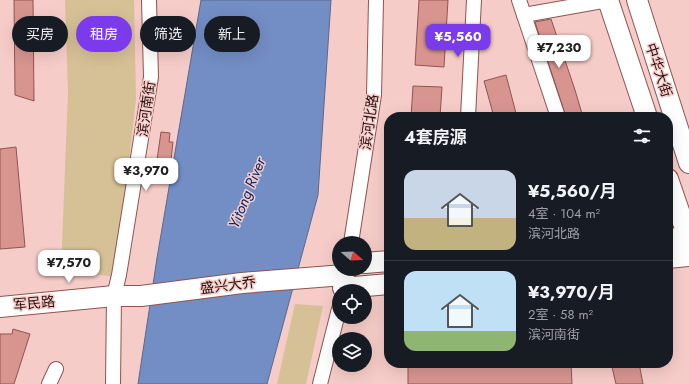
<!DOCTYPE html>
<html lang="zh">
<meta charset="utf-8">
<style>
:root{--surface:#171b24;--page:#20242c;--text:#f1f3f6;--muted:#9ea1a6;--line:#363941;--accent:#7c3aed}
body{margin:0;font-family:Jost,"Noto Sans SC",sans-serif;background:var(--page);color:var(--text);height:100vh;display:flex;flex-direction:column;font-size:15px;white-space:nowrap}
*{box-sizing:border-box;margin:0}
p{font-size:13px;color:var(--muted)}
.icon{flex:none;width:22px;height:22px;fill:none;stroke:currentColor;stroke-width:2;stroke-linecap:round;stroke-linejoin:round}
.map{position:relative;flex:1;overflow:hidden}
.panel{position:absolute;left:384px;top:112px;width:289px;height:256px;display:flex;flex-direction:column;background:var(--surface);border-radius:16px;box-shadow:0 4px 16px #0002}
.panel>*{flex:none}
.banner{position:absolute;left:12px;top:16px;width:312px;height:36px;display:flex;gap:8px}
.needle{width:26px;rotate:109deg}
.tools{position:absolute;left:332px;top:236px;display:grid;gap:8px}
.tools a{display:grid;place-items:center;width:40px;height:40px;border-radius:50%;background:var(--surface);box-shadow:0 4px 16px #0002;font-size:20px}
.price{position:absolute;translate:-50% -34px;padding:0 9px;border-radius:8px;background:#fff;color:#222;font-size:13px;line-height:26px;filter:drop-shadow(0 1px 2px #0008)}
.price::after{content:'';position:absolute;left:50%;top:24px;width:12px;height:9px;margin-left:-6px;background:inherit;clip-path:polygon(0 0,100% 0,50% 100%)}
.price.on{background:var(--accent);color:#fff}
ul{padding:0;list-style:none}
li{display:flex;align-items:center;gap:12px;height:100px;padding:0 20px}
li+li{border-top:1px solid var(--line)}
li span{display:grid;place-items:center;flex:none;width:112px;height:80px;border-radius:12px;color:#555}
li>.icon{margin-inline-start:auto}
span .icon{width:48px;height:48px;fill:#fffc;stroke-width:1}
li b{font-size:17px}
h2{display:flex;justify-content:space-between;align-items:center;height:48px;padding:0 20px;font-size:17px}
.chip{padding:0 14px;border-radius:18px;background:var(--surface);box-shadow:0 4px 16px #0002;font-size:14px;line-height:36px}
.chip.on{background:var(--accent);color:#fff}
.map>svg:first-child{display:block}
.green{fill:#d6c096}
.water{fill:#738ec5;stroke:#5c688e}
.building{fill:#d89590;stroke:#915450}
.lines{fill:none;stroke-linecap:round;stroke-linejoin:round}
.street-casing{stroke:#905350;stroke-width:16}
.secondary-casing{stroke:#905350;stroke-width:22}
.street{stroke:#fff;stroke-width:14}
.secondary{stroke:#fff;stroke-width:20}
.labels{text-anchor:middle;stroke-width:3;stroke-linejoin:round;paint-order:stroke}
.street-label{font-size:14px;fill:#28100f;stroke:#f6ccc8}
.water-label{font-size:15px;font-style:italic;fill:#0d2768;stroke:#f6ccc8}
</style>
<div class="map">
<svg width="689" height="384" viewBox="0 0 689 384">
<rect width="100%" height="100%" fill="#f6ccc8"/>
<g class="green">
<polygon points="65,0 134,0 136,99 116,277 61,270 68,92"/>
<polygon points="295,304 323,306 306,384 277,384"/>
</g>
<polygon class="water" points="201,0 331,0 318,195 267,384 138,384 157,258"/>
<g class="building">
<polygon points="14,0 33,0 34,101 15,95"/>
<polygon points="419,0 448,0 444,67 415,65"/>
<polygon points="551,19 575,90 583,117 566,117 535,22"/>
<polygon points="506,75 517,117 494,117 484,81"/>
<polygon points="413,86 442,87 440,117 411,117"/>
<polygon points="161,132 170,133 169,142 173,142 171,161 157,160"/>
<polygon points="16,147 25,247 0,249 0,149"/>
<polygon points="13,329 30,334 14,384 0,384 0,334 12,334"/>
<polygon points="408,363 571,363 572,384 408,384"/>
<polygon points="611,363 639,363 643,384 616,384"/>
</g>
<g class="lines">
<g class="street-casing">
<g id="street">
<polyline points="519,0 558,117"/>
<polyline points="524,15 608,0"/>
<polyline points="468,117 474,0"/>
<polyline points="351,243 374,95 376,0"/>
<polyline points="49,384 56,369"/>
<polyline points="113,384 114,296 119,275 151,77 149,0"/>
<polyline points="320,384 339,309"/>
</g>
</g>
<g class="secondary-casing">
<g id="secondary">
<polyline points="608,0 647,117"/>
<polyline points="637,0 689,163"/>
<polyline points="668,179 689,240"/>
<polyline points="668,239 689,237"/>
<polyline points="668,258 689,256"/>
<polyline points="365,263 389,261"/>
<polyline points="343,288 389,284"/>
<polyline points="0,307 114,296 141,296 242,283 344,275"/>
</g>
</g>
<use href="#street" class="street"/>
<use href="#secondary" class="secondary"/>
</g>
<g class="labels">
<g class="street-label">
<text transform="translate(659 70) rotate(72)" y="5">中华大街</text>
<text transform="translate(146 109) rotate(-82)" y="5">滨河南街</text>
<text transform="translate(369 122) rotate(-82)" y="5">滨河北路</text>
<text transform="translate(228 285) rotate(-7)" y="5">盛兴大乔</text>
<text transform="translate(34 303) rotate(-5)" y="5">军民路</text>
</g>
<g class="water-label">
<text transform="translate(247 193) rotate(-68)" y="5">Yitong River</text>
</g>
</g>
</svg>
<div class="tools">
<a><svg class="needle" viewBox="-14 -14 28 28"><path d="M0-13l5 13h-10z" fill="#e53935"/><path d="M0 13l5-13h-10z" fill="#9ea1a6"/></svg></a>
<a><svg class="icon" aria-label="locate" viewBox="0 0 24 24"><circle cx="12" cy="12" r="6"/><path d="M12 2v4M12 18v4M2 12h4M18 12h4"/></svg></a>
<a><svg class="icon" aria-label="layers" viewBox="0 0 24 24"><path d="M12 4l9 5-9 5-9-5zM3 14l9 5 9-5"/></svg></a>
</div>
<b class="price on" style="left:458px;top:58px">¥5,560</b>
<b class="price" style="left:559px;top:69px">¥7,230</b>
<b class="price" style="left:146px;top:192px">¥3,970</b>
<b class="price" style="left:69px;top:284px">¥7,570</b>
<div class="banner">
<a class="chip">买房</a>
<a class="chip on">租房</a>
<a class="chip">筛选</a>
<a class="chip">新上</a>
</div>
<section class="panel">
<h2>4套房源<svg class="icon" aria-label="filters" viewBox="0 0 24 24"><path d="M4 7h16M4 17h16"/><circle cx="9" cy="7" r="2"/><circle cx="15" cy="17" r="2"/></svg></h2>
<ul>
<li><span style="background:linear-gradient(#c9d6e8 60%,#c2b280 0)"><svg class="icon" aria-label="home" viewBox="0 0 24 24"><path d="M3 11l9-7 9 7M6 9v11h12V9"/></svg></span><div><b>¥5,560/月</b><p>4室 · 104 m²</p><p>滨河北路</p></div></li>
<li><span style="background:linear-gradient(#bfe0f5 75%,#8fb573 0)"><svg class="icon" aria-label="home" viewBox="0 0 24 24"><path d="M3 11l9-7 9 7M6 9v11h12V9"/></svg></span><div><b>¥3,970/月</b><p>2室 · 58 m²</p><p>滨河南街</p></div></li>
</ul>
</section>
</div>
